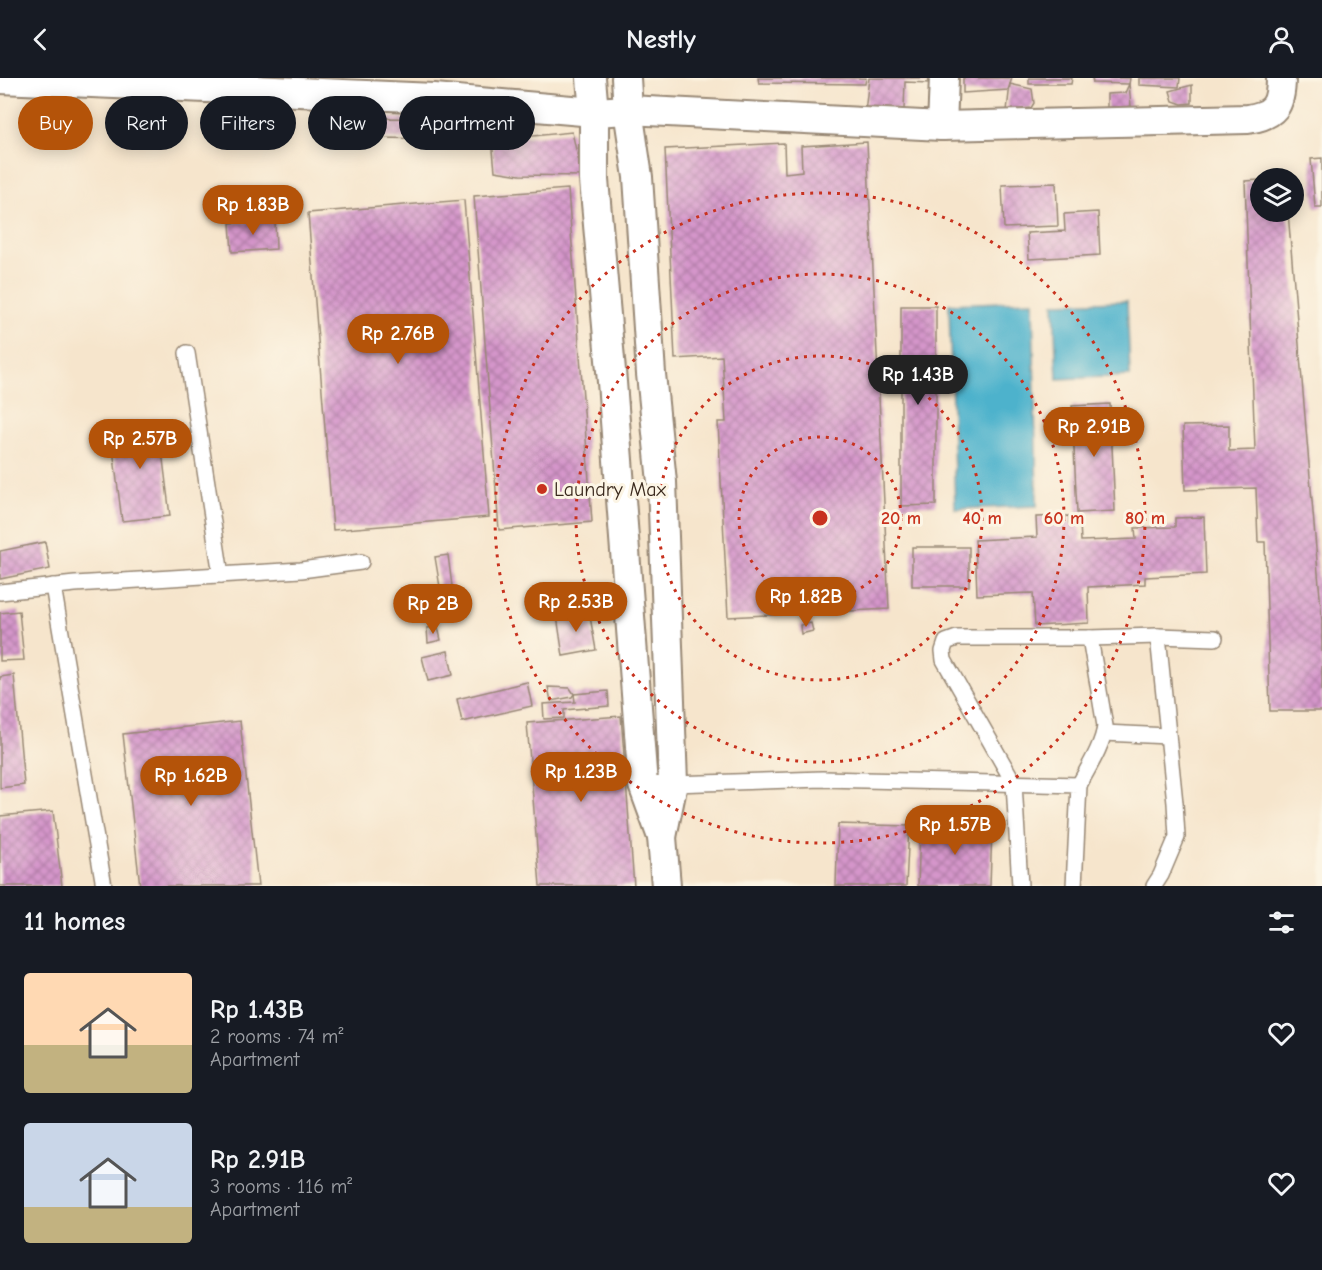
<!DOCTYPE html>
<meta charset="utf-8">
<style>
:root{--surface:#171b24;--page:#242831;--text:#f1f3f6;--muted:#9ea1a6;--accent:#b45309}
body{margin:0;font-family:"Comic Neue",sans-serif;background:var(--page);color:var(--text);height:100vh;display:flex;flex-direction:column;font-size:22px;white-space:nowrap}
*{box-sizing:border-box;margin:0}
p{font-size:20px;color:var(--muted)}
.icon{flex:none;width:33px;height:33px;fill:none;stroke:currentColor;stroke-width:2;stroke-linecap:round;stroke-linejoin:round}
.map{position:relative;height:808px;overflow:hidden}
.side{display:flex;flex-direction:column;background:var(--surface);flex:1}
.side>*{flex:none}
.top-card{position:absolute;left:18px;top:18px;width:600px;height:54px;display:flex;gap:12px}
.fabs{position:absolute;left:1250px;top:90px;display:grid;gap:12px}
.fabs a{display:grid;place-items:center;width:54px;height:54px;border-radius:50%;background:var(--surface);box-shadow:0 3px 15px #0003;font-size:30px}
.price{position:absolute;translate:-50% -51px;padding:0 14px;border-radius:21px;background:var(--accent);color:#fff;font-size:20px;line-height:39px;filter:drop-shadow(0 2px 3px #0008)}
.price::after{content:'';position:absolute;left:50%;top:36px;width:18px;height:14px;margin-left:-9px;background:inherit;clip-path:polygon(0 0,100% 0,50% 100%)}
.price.selected{background:#222;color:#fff}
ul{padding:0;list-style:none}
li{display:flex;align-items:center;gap:18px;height:150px;padding:0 24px}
li span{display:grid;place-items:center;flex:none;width:168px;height:120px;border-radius:6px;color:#555}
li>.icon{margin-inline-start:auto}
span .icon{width:72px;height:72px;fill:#fffc;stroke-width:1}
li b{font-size:26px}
h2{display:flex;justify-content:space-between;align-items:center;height:72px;padding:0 24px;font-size:26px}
.tag{padding:0 21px;border-radius:27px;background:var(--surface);box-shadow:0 3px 15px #0003;font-size:21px;line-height:54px}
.tag.selected{background:var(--accent);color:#fff}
header{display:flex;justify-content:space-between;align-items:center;height:78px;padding:0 24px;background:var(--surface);font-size:27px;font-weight:700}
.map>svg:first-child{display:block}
.water{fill:#4db2cc;stroke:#446e75;stroke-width:1.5}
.building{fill:url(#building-cross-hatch)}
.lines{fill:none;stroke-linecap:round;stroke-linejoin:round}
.lane-casing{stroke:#988875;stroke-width:18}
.street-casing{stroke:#988875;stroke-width:32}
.lane{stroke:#fff;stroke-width:15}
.street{stroke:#fff;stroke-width:28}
.ring{fill:none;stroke:#c8321e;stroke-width:3;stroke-dasharray:3 6}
.poi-dot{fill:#c8321e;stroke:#fcf5e5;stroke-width:2}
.labels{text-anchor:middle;stroke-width:6;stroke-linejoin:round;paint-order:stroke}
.poi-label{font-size:20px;fill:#3b2a1e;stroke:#fcf5e5;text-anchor:start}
.centre{fill:#c8321e;stroke:#fcf5e5;stroke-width:3}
.ring-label{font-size:18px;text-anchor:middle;font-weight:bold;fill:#c8321e;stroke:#fcf5e5;stroke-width:6;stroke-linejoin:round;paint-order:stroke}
</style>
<header><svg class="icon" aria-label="back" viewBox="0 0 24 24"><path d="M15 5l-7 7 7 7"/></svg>Nestly<svg class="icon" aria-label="person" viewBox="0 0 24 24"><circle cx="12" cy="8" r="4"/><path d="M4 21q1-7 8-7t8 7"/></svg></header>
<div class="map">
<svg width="1322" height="808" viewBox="0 0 1322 808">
<defs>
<pattern id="building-cross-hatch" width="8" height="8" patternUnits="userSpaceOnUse" patternTransform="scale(1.5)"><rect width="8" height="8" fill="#d596cb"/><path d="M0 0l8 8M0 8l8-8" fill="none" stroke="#ae7ba4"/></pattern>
</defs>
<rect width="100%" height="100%" fill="#fcf5e5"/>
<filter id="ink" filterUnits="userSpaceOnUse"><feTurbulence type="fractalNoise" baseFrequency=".0167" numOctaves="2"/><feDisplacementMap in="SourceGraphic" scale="12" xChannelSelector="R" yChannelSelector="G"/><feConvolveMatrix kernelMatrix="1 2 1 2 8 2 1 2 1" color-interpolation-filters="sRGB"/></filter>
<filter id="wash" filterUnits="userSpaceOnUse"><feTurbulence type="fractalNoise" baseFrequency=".008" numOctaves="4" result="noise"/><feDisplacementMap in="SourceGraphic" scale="24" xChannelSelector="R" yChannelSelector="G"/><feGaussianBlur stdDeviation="1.35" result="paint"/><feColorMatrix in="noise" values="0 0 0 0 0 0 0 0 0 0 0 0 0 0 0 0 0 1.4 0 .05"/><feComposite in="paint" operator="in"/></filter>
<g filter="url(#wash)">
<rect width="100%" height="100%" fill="#f6e5cc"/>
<g class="water">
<polygon points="1033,223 1037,428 955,431 949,226"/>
<polygon points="1127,223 1130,298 1057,301 1054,225"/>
</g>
<g id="blocks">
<g class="building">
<polygon points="758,0 866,0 865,6 759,5"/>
<polygon points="869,0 931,0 930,5 905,4 904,31 865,34"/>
<polygon points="963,0 1012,0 1008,12 963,15"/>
<polygon points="1029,0 1072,0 1071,6 1029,6"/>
<polygon points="1092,0 1130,0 1129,6 1093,5"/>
<polygon points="1139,0 1180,0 1179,9 1139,7"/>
<polygon points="1010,6 1032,11 1034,25 1031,30 1007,33"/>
<polygon points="1129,6 1131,28 1107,35 1107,16 1125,15"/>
<polygon points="1192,7 1192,25 1182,26 1173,23 1170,13"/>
<polygon points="379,40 529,42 524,59 572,54 582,98 520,97 495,93 492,62 380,60"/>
<polygon points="867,64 889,531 728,539 718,344 726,344 722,278 675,281 665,71 784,65 785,95 802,93 801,68"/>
<polygon points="1322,80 1322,129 1315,129 1311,81"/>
<polygon points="1260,102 1260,134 1288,134 1322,543 1322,633 1270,633 1265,464 1258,464 1256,410 1185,412 1183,348 1229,347 1229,373 1255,372 1245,103"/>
<polygon points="1056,105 1058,148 1004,150 1002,107"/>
<polygon points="568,111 592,444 499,452 474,118"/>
<polygon points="464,122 489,439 333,452 308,135"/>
<polygon points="1098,134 1100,177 1029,181 1027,155 1065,153 1064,136"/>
<polygon points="275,142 276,171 232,174 230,145"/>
<polygon points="901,228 936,228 936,427 901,428"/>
<polygon points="1110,326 1115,433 1077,435 1072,328"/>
<polygon points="158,341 170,438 122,443 110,347"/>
<polygon points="1069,438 1069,445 1080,445 1081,463 1136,461 1135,450 1175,449 1175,440 1204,439 1206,496 1145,499 1145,506 1088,509 1089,545 1035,548 1033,515 977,517 975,462 1037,459 1036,439"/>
<polygon points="45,464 50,491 0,501 0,473"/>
<rect x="912" y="469" width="57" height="39"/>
<polygon points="448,477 452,508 440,509 435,479"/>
<polygon points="19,533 24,582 0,583 0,535"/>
<polygon points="589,533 596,572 563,578 557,538"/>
<polygon points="811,545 813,553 801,556 800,547"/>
<polygon points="438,549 441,562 428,565 427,550"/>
<polygon points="448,573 453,597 428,603 422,579"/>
<polygon points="14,597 24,707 0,710 0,599"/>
<polygon points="527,604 532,628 462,644 457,621"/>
<polygon points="548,609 570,610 574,616 572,619 551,623"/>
<polygon points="608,613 609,628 564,632 564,640 544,641 543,626 575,624 574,616"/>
<polygon points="621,638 634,808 540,808 527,645"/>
<polygon points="240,643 258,808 140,808 123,656"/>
<polygon points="53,733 62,808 0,808 0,738"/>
<polygon points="838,746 909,748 906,808 836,808"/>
<polygon points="920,748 992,750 990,808 918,808"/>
</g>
</g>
</g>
<g filter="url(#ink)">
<use href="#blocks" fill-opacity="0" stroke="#988875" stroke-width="1.5"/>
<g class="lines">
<g class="lane-casing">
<g id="lane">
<polyline points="187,275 221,497"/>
<polyline points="53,508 104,808"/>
<polyline points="0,514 75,506 301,492 361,484"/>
<polyline points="1104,655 1168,658"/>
<polyline points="643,707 822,701 1079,707 1074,808"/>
<path d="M1079 707C1088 690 1103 667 1105 648L1090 560"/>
<polyline points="1020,808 1014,705 944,582 943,573 946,564 957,560 1090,560 1158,558 1215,560"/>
<polyline points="1154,808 1161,797 1177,759 1175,725 1158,558"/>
</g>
</g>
<g class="street-casing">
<g id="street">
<polyline points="591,0 594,34 594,102 612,304 643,707 662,759 666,808"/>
<polyline points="626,0 628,32 638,99 651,296 662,404 673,705 662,759"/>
<path d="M0 1 434 20 594 34 628 32 942 48 1248 41C1275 37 1281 27 1281 0"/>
<polyline points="942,48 944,0"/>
</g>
</g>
<use href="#lane" class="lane"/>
<use href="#street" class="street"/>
</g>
</g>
<g class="ring">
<circle cx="820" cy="440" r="81"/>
<circle cx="820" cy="440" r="162"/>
<circle cx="820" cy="440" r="244"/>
<circle cx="820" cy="440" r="325"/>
</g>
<circle class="poi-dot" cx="542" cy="411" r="6"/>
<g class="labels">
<g class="poi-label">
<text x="554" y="418">Laundry Max</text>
</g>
</g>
<circle cx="820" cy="440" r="9" class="centre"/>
<g class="ring-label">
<text x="901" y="446">20 m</text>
<text x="982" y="446">40 m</text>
<text x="1064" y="446">60 m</text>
<text x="1145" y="446">80 m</text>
</g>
</svg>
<div class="fabs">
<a><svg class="icon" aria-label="layers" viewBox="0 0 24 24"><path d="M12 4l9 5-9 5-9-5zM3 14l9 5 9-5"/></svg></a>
</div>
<b class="price" style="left:253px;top:158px">Rp 1.83B</b>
<b class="price" style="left:398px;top:287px">Rp 2.76B</b>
<b class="price selected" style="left:918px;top:328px">Rp 1.43B</b>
<b class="price" style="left:1094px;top:380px">Rp 2.91B</b>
<b class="price" style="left:140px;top:392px">Rp 2.57B</b>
<b class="price" style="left:806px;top:550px">Rp 1.82B</b>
<b class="price" style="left:576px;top:555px">Rp 2.53B</b>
<b class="price" style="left:433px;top:557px">Rp 2B</b>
<b class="price" style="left:581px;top:725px">Rp 1.23B</b>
<b class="price" style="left:191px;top:729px">Rp 1.62B</b>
<b class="price" style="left:955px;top:778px">Rp 1.57B</b>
<div class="top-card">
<a class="tag selected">Buy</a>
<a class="tag">Rent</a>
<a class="tag">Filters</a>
<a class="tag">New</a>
<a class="tag">Apartment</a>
</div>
</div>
<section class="side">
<h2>11 homes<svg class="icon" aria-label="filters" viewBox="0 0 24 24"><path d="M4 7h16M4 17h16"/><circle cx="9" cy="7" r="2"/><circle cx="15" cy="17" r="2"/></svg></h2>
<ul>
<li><span style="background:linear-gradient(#ffd9b3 60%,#c2b280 0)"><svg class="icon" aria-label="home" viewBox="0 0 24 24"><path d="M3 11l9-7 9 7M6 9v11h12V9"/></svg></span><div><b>Rp 1.43B</b><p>2 rooms · 74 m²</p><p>Apartment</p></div><svg class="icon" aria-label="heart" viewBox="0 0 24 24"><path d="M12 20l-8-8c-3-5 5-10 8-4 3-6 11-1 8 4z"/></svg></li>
<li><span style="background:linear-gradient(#c9d6e8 70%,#c2b280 0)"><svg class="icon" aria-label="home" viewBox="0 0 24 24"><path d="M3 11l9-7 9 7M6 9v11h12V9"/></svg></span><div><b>Rp 2.91B</b><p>3 rooms · 116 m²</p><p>Apartment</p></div><svg class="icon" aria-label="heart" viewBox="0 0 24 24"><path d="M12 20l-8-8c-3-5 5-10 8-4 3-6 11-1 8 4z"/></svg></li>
</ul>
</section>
